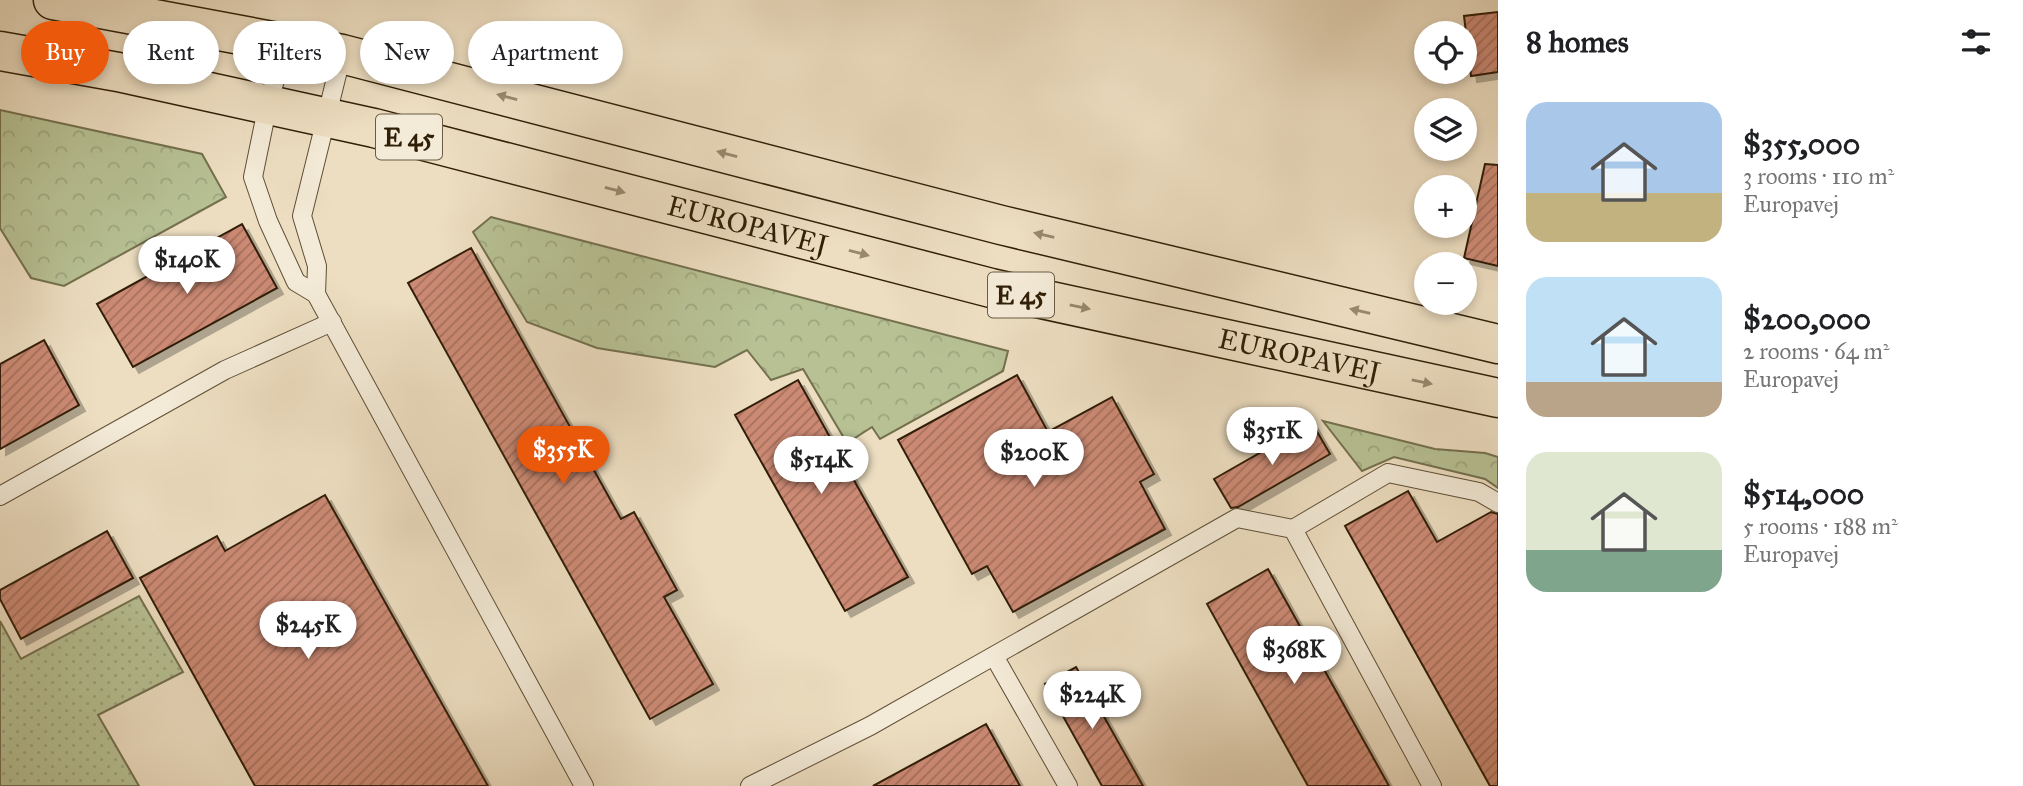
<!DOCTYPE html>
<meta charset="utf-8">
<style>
:root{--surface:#fff;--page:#f6f6f6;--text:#202124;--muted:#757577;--accent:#ea580c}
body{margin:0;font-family:"IM FELL Great Primer",serif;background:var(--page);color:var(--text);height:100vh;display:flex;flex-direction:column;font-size:26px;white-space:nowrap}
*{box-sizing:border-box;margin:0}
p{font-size:23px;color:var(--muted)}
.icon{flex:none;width:38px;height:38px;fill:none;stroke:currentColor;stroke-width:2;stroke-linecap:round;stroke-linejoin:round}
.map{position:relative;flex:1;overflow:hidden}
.details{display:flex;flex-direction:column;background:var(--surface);width:525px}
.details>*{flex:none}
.top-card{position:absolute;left:21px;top:21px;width:665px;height:63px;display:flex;gap:14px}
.fabs{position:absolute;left:1414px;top:21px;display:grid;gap:14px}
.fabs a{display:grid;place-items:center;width:63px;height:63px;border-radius:50%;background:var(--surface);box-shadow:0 4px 10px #0003;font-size:35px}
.price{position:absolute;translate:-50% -60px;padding:0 16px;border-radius:24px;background:#fff;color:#222;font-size:23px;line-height:46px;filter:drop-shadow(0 2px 4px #0008)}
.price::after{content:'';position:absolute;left:50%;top:42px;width:21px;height:16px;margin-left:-10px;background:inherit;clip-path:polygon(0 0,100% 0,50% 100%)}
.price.selected{background:var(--accent);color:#fff}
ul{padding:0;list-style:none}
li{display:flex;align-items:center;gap:21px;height:175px;padding:0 28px}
li span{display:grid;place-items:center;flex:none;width:196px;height:140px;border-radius:21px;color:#555}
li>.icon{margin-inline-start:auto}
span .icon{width:84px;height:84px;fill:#fffc;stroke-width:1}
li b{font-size:30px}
h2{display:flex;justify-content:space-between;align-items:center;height:84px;padding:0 28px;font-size:30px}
.tag{padding:0 24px;border-radius:32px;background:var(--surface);box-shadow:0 4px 10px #0003;font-size:24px;line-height:63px}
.tag.selected{background:var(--accent);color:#fff}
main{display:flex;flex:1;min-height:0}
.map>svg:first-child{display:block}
.grass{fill:url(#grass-dots);stroke:#74704e;stroke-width:2}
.forest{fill:url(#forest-crowns);stroke:#74704e;stroke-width:2}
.building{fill:url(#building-hatch);stroke:#301f07;stroke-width:2;filter:url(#shadow)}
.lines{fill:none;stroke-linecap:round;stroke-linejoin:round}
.service-casing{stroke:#5f4f36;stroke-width:20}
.primary-casing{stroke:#301f07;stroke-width:41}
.service{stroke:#f3ead7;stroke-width:18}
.primary{stroke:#eddec1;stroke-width:38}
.oneway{fill:#98886d}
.labels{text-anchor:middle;stroke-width:5;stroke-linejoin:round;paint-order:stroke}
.shield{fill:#f3ead7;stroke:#6a5c45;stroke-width:2}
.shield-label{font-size:26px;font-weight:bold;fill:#301f07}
.street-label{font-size:28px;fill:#301f07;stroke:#f3ead7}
</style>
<main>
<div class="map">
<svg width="1498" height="786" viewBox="0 0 1498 786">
<defs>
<pattern id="grass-dots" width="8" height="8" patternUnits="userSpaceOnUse" patternTransform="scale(1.75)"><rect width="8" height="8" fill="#b7c194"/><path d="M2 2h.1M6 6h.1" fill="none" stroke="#9ea57e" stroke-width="1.8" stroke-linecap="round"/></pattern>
<pattern id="forest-crowns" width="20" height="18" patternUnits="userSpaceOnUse" patternTransform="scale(1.75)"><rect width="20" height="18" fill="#b7c194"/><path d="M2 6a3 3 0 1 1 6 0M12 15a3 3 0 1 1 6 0" fill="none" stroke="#9ea57e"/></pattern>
<pattern id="building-hatch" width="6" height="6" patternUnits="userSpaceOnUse" patternTransform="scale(1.75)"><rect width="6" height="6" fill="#cc8a74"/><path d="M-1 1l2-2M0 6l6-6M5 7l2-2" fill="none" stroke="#a6705d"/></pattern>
<filter id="shadow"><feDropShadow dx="6" dy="6" stdDeviation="0" flood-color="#0004"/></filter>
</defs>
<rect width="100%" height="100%" fill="#eddec1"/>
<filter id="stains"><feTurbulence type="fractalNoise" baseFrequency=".00286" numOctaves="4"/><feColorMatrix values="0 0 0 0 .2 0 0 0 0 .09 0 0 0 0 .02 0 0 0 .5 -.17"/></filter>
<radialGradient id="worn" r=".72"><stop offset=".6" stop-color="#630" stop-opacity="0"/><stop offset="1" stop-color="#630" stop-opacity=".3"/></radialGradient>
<polygon class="grass" points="139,596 183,672 98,715 139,786 0,786 0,621 21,659"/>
<g class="forest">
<polygon points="0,110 202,154 226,197 64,286 31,278 0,228"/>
<polygon points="491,217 1008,351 1003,371 880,439 872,427 847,443 803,369 771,380 747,350 715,367 597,348 527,322 473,232"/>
<polygon points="1323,421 1435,449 1485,453 1498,457 1498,488 1485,479 1394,457 1362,471"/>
</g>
<g class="building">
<polygon points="1498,12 1498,72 1471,76 1464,16"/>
<polygon points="1485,164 1498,165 1498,266 1464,258"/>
<polygon points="242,224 277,288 133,367 97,304"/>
<polygon points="471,248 621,519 634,512 677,590 664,597 713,684 650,719 408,283"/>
<polygon points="44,340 79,405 0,449 0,364"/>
<polygon points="1017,375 1048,432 1112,397 1154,474 1140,482 1165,529 1013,612 987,566 972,574 898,440"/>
<polygon points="798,380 908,577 845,611 735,415"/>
<polygon points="1312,423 1330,454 1238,507 1231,508 1214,479"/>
<polygon points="1408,491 1437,542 1491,512 1498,514 1498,786 1490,786 1345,526"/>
<polygon points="325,495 488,786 255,786 140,578 217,536 225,551"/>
<polygon points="107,531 133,578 21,639 0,599 0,590"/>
<polygon points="1268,569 1389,786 1308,786 1207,604"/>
<polygon points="1076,667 1143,786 1102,786 1045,684"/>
<polygon points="986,724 1020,786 873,786 941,749"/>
</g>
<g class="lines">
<g class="service-casing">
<g id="service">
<polyline points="286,43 268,104 253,177 268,221 296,282 316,294 584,786"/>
<polyline points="316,294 317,266 302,216 342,54"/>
<polyline points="0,496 225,370 332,322"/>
<polyline points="1293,529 1432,786"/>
<polyline points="994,656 1068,786"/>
<polyline points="750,786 870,726 1237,518 1293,529 1388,473 1479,492 1498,503"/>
</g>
</g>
<g class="primary-casing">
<g id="primary">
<polyline points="53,0 342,54 1001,225 1498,344"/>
<path id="s1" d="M0 51 118 72 374 128 991 288 1498 398"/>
</g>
</g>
<use href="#service" class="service"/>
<use href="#primary" class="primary"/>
</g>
<defs><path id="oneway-solid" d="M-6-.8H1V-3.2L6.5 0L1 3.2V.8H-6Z" transform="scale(1.75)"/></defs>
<g class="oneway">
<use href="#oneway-solid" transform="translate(507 97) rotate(-165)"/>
<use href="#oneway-solid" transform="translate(727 154) rotate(-165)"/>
<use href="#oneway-solid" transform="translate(615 190) rotate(15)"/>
<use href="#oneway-solid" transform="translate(1044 235) rotate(-167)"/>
<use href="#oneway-solid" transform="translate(859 253) rotate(15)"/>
<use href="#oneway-solid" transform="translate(1080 307) rotate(12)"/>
<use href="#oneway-solid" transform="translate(1360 311) rotate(-167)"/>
<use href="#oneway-solid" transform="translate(1422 382) rotate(12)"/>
</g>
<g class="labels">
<g class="shield">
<rect x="376" y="114.5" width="66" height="45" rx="5"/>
<rect x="988" y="272.5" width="66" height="45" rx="5"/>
</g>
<g class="shield-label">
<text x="409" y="146">E 45</text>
<text x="1021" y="304">E 45</text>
</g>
<g class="street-label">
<text dy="10" stroke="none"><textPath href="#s1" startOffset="768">EUROPAVEJ</textPath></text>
<text dy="10" stroke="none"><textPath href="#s1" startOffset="1335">EUROPAVEJ</textPath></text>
</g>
</g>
<rect width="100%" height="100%" filter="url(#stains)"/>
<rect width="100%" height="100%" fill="url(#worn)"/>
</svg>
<div class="fabs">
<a><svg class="icon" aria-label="locate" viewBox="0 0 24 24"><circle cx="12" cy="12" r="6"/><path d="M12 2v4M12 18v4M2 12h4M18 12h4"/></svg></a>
<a><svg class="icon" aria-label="layers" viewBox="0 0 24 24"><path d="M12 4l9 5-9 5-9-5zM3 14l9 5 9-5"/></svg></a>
<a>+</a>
<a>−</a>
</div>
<b class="price" style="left:187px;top:296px">$140K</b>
<b class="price" style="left:1272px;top:467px">$351K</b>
<b class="price selected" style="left:563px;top:486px">$355K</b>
<b class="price" style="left:1034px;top:489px">$200K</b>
<b class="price" style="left:821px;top:496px">$514K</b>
<b class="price" style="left:308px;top:661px">$245K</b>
<b class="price" style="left:1294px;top:686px">$368K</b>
<b class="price" style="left:1092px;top:731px">$224K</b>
<div class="top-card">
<a class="tag selected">Buy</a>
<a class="tag">Rent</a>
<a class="tag">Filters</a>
<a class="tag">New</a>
<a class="tag">Apartment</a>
</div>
</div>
<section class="details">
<h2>8 homes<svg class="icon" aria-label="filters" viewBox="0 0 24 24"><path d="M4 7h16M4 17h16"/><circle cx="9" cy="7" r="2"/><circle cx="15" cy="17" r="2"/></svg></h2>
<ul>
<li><span style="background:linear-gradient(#a9c7e8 65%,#c2b280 0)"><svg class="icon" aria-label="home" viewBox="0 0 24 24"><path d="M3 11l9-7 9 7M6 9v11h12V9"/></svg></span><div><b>$355,000</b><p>3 rooms · 110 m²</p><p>Europavej</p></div></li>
<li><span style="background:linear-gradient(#bfe0f5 75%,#b9a48a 0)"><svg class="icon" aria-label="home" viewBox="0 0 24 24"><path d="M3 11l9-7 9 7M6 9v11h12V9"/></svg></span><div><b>$200,000</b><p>2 rooms · 64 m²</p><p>Europavej</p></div></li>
<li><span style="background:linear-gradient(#dfe7d0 70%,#7fa58c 0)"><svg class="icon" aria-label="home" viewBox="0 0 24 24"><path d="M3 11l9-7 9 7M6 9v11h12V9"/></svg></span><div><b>$514,000</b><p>5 rooms · 188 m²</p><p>Europavej</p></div></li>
</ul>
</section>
</main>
